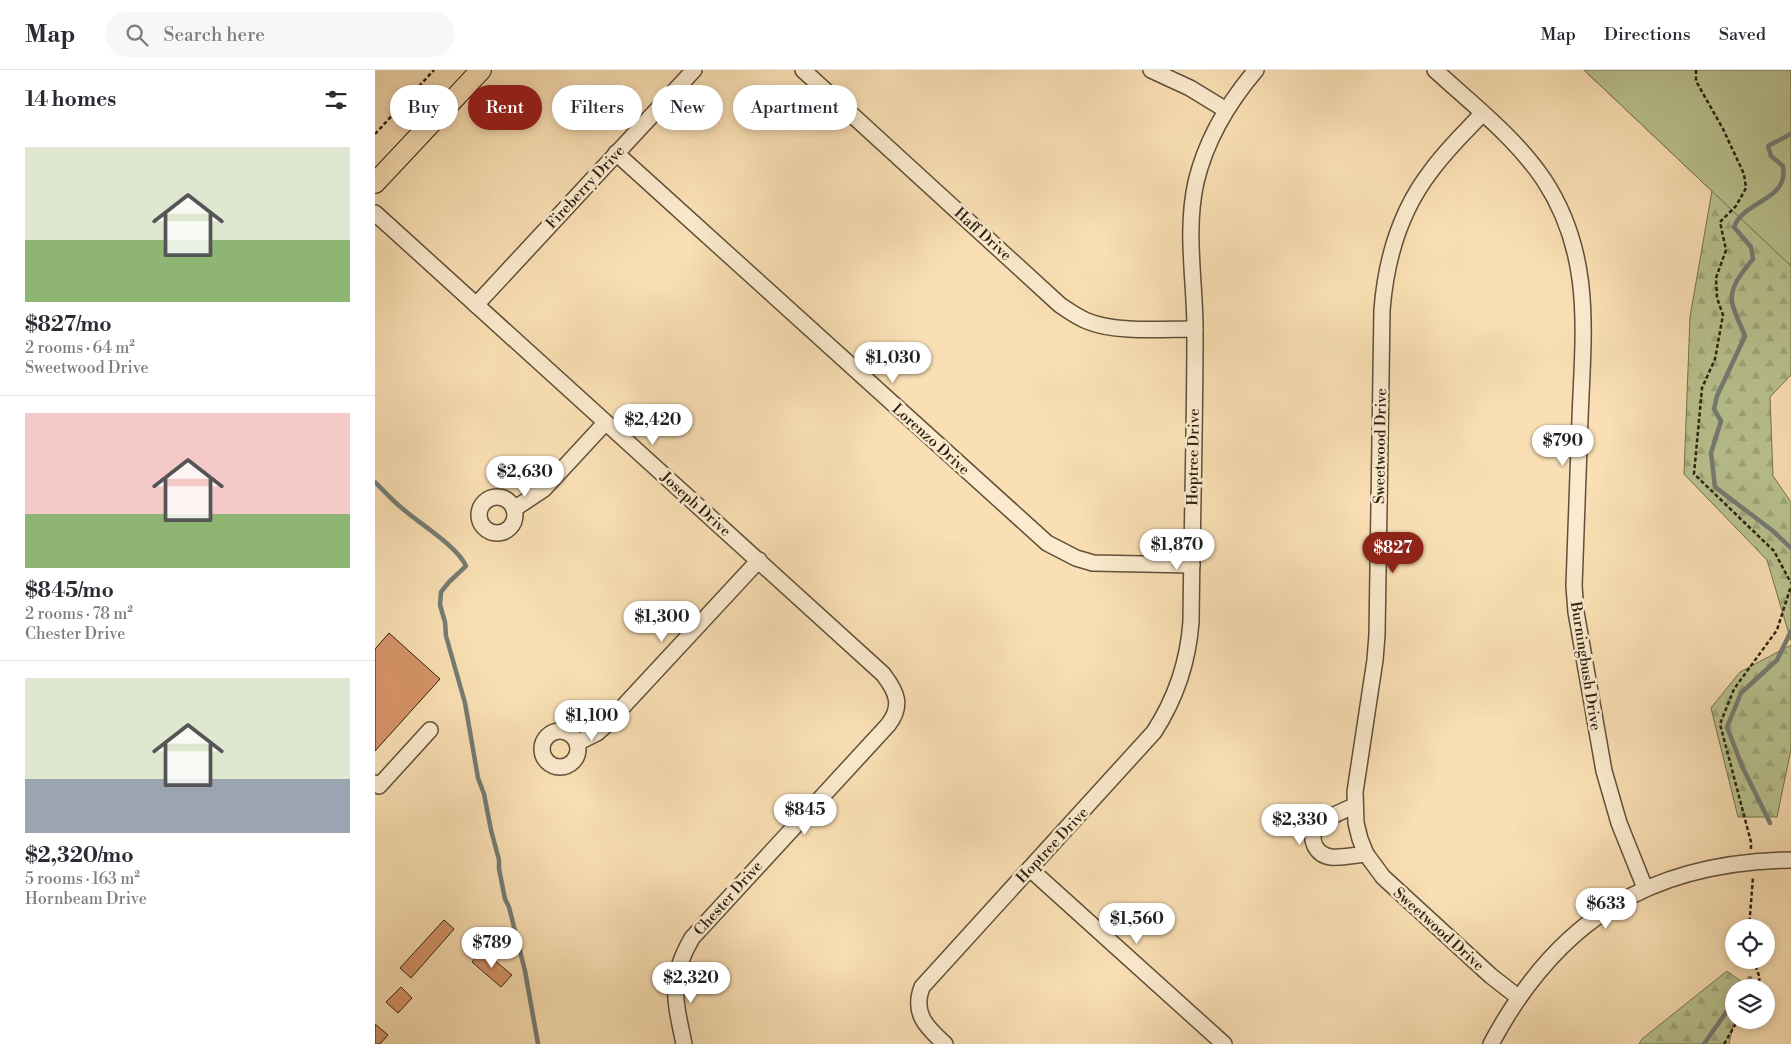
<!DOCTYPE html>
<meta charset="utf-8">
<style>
:root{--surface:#fff;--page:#f7f7f7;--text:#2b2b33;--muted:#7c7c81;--line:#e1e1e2;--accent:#8f2418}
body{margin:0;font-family:"Libre Bodoni",serif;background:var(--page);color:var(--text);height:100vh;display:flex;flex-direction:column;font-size:19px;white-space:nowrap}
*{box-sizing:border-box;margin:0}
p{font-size:16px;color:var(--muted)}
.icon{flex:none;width:28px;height:28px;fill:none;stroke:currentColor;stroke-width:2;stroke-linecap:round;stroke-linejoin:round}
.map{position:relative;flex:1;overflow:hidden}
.panel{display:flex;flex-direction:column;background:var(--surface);width:375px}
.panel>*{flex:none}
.banner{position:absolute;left:15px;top:15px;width:475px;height:45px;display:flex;gap:10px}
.tools{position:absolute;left:1350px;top:849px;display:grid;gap:10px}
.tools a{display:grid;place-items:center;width:50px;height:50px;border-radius:50%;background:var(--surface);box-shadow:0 2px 8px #0003;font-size:25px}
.price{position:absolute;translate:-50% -42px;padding:0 11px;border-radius:18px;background:#fff;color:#222;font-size:16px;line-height:32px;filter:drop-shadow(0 1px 2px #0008)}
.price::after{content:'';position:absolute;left:50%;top:30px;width:15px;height:11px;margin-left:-8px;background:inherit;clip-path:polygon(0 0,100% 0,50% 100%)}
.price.active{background:var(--accent);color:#fff}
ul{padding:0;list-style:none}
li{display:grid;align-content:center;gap:10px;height:265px;padding:0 25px}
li+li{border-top:1px solid var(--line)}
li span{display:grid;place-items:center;height:155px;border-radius:0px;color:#555}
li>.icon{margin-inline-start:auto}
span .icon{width:90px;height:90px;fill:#fffc;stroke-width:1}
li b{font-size:21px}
h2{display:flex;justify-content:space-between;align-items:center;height:60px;padding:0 25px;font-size:21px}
.pill{padding:0 18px;border-radius:22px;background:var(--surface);box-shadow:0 2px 8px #0003;font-size:18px;line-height:45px}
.pill.active{background:var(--accent);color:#fff}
header{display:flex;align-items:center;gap:30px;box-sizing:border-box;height:70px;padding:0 25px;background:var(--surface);border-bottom:1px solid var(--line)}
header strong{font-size:24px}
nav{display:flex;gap:28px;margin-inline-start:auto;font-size:18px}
.search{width:350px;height:45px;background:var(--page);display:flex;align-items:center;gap:12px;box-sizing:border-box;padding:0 18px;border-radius:28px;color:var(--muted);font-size:19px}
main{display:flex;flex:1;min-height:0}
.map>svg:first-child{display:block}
.forest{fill:url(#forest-firs);stroke:#737150}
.park{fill:#b9c290;stroke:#737150}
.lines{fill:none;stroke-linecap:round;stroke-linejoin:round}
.stream{stroke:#747c75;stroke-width:4.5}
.building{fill:#d69569;stroke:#2d2010}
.minor-casing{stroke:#605039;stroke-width:18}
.major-casing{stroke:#2d2010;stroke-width:22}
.path{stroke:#2d2010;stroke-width:2.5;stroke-dasharray:4 2.5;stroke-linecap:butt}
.minor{stroke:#fbeace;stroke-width:15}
.major{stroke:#f9dfb3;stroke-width:20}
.labels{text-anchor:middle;stroke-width:5;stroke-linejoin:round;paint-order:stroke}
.street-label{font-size:15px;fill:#2d2010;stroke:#fbeace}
</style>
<header>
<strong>Map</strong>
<div class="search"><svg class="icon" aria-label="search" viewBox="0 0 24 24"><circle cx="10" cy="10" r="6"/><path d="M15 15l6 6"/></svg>Search here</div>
<nav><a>Map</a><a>Directions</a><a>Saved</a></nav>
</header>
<main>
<section class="panel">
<h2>14 homes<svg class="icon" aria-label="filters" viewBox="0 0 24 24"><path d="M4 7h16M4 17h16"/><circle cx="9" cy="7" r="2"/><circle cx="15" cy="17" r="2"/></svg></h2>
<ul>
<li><span style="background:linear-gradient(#dfe7d0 60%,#8fb573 0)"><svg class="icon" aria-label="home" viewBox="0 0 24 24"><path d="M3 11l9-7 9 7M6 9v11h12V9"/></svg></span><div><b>$827/mo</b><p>2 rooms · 64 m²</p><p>Sweetwood Drive</p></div></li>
<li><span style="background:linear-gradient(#f6c9c9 65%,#8fb573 0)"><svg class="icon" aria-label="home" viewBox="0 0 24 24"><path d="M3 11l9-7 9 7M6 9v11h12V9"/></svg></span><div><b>$845/mo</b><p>2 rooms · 78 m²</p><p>Chester Drive</p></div></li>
<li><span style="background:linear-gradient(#dfe7d0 65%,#9aa5b1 0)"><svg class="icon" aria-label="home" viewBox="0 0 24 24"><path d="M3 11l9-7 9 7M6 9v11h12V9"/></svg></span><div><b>$2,320/mo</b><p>5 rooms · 163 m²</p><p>Hornbeam Drive</p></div></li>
</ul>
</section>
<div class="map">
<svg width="1416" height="974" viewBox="0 0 1416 974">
<defs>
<pattern id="forest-firs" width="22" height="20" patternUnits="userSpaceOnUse" patternTransform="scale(1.25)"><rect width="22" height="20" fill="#b9c290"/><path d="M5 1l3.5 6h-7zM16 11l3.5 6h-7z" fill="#9fa67b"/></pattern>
</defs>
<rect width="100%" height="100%" fill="#f9dfb3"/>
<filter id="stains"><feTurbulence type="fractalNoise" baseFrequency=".004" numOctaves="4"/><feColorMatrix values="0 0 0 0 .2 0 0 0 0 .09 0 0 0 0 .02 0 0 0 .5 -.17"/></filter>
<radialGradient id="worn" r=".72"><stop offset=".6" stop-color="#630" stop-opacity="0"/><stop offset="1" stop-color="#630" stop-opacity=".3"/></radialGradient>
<g class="forest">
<polygon points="1209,0 1416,0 1416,305 1395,327 1398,406 1416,432 1416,571 1392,490 1309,404 1315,247 1337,121"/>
<polygon points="1416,575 1416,679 1402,747 1363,747 1336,638 1365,602"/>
<polygon points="1352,901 1367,912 1366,917 1359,918 1359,950 1354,974 1264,974 1267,969"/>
</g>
<polygon class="park" points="1209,0 1416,0 1416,196"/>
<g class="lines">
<g class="stream">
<path d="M1416 64 1393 76 1396 86 1408 96C1408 99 1409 104 1408 108 1403 131 1367 134 1359 157L1376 177 1378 189C1368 201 1352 219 1358 236 1361 246 1366 256 1370 266L1342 326 1339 339 1346 351 1336 383 1340 417 1398 461 1416 478"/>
<path d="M0 412C9 421 18 431 28 439 45 454 82 476 91 496L74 512 66 522 65 535 70 552 71 566 90 633 103 708 109 724 116 760 124 790V799L130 829 134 837 150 901 163 974"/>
<polyline points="1395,753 1367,696 1352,657 1366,623 1402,590 1416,561"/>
<polyline points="1368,918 1375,908"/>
<polyline points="1329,974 1359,931"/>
</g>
</g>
<g class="building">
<polygon points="14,563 65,609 0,681 0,579"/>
<polygon points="69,850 79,859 36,908 25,898"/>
<polygon points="107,880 137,905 126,917 97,892"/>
<polygon points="26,917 37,928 23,943 11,932"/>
<polygon points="0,954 13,965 5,974 0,974"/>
</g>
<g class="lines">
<g class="minor-casing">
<g id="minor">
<path d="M428 0 685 235C694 241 702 247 712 251 740 263 788 259 820 259"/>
<polyline points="776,0 815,18 851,40"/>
<path d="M1060 0C1097 34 1140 67 1169 110 1219 186 1208 264 1205 349 1203 405 1201 461 1199 516L1201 542 1229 701 1244 753 1270 818"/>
<path d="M1107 44C1090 62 1071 80 1056 101 1025 141 1011 189 1007 240L1002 565 1000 590 980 722 981 753 985 769 991 784 1008 807 1116 906 1143 927"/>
<polyline points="241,83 672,473 701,488 718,493 817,495"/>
<path d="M0 143 508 604C522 622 528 636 513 655L317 868C293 909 300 930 309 974"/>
<polyline points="101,235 319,0"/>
<circle cx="122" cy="445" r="18"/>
<polyline points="139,439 169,419 230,353"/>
<circle cx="185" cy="679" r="18"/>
<polyline points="202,673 222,663 231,655 384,490"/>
<polyline points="0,713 4,716 55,660"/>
<path d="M979 736C965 743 929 753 940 776 943 782 949 786 956 787 967 788 980 785 991 784"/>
<polyline points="655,799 849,974"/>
<path d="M570 974C551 957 537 943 547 917L779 662C801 628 813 593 816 552 817 455 820 357 820 260 820 210 810 162 821 112 831 70 853 33 881 0"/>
<path d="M1116 974C1182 850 1275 792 1416 790"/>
</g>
</g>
<g class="major-casing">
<polyline id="major" points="0,113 106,0"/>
</g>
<g class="path">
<polyline points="1321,0 1321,11 1348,59 1369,104 1371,118 1361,136 1345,152 1351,180 1341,208 1342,228 1348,245 1340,289 1327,318 1319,404 1399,481 1416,513"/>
<polyline points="0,64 59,0"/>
<polyline points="1376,779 1376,772 1345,654 1359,619 1402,560 1416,516"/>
<polyline points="1374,858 1378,807"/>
<polyline points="1378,890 1385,908 1381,918"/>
<polyline points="1349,974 1363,950"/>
</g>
<use href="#minor" class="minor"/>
<use href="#major" class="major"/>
</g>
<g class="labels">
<g class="street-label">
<text transform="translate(210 117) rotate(-47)" y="5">Fireberry Drive</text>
<text transform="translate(608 164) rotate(42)" y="5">Haff Drive</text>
<text transform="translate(556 369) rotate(42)" y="5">Lorenzo Drive</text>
<text transform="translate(1005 376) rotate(-89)" y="5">Sweetwood Drive</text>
<text transform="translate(818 387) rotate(-89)" y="5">Hoptree Drive</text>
<text transform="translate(321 434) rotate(42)" y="5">Joseph Drive</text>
<text transform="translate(1211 596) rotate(81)" y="5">Burningbush Drive</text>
<text transform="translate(677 775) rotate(-47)" y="5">Hoptree Drive</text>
<text transform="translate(353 828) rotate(-48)" y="5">Chester Drive</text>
<text transform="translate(1064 859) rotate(42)" y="5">Sweetwood Drive</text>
</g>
</g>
<rect width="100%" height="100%" filter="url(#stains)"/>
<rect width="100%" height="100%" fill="url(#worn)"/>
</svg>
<div class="tools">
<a><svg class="icon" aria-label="locate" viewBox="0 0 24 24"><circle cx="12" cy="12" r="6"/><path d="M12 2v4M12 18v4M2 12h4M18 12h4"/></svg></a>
<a><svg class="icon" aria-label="layers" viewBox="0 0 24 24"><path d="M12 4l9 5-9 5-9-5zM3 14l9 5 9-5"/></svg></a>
</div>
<b class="price" style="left:518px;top:314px">$1,030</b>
<b class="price" style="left:278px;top:376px">$2,420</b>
<b class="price" style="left:1188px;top:397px">$790</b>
<b class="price" style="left:150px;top:428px">$2,630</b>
<b class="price" style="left:802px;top:501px">$1,870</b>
<b class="price active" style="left:1018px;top:504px">$827</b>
<b class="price" style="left:287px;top:573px">$1,300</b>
<b class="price" style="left:217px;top:672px">$1,100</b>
<b class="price" style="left:430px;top:766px">$845</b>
<b class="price" style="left:925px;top:776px">$2,330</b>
<b class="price" style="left:1231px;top:860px">$633</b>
<b class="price" style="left:762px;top:875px">$1,560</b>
<b class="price" style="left:117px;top:899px">$789</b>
<b class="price" style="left:316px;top:934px">$2,320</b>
<div class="banner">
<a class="pill">Buy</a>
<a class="pill active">Rent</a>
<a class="pill">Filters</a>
<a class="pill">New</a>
<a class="pill">Apartment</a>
</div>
</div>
</main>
